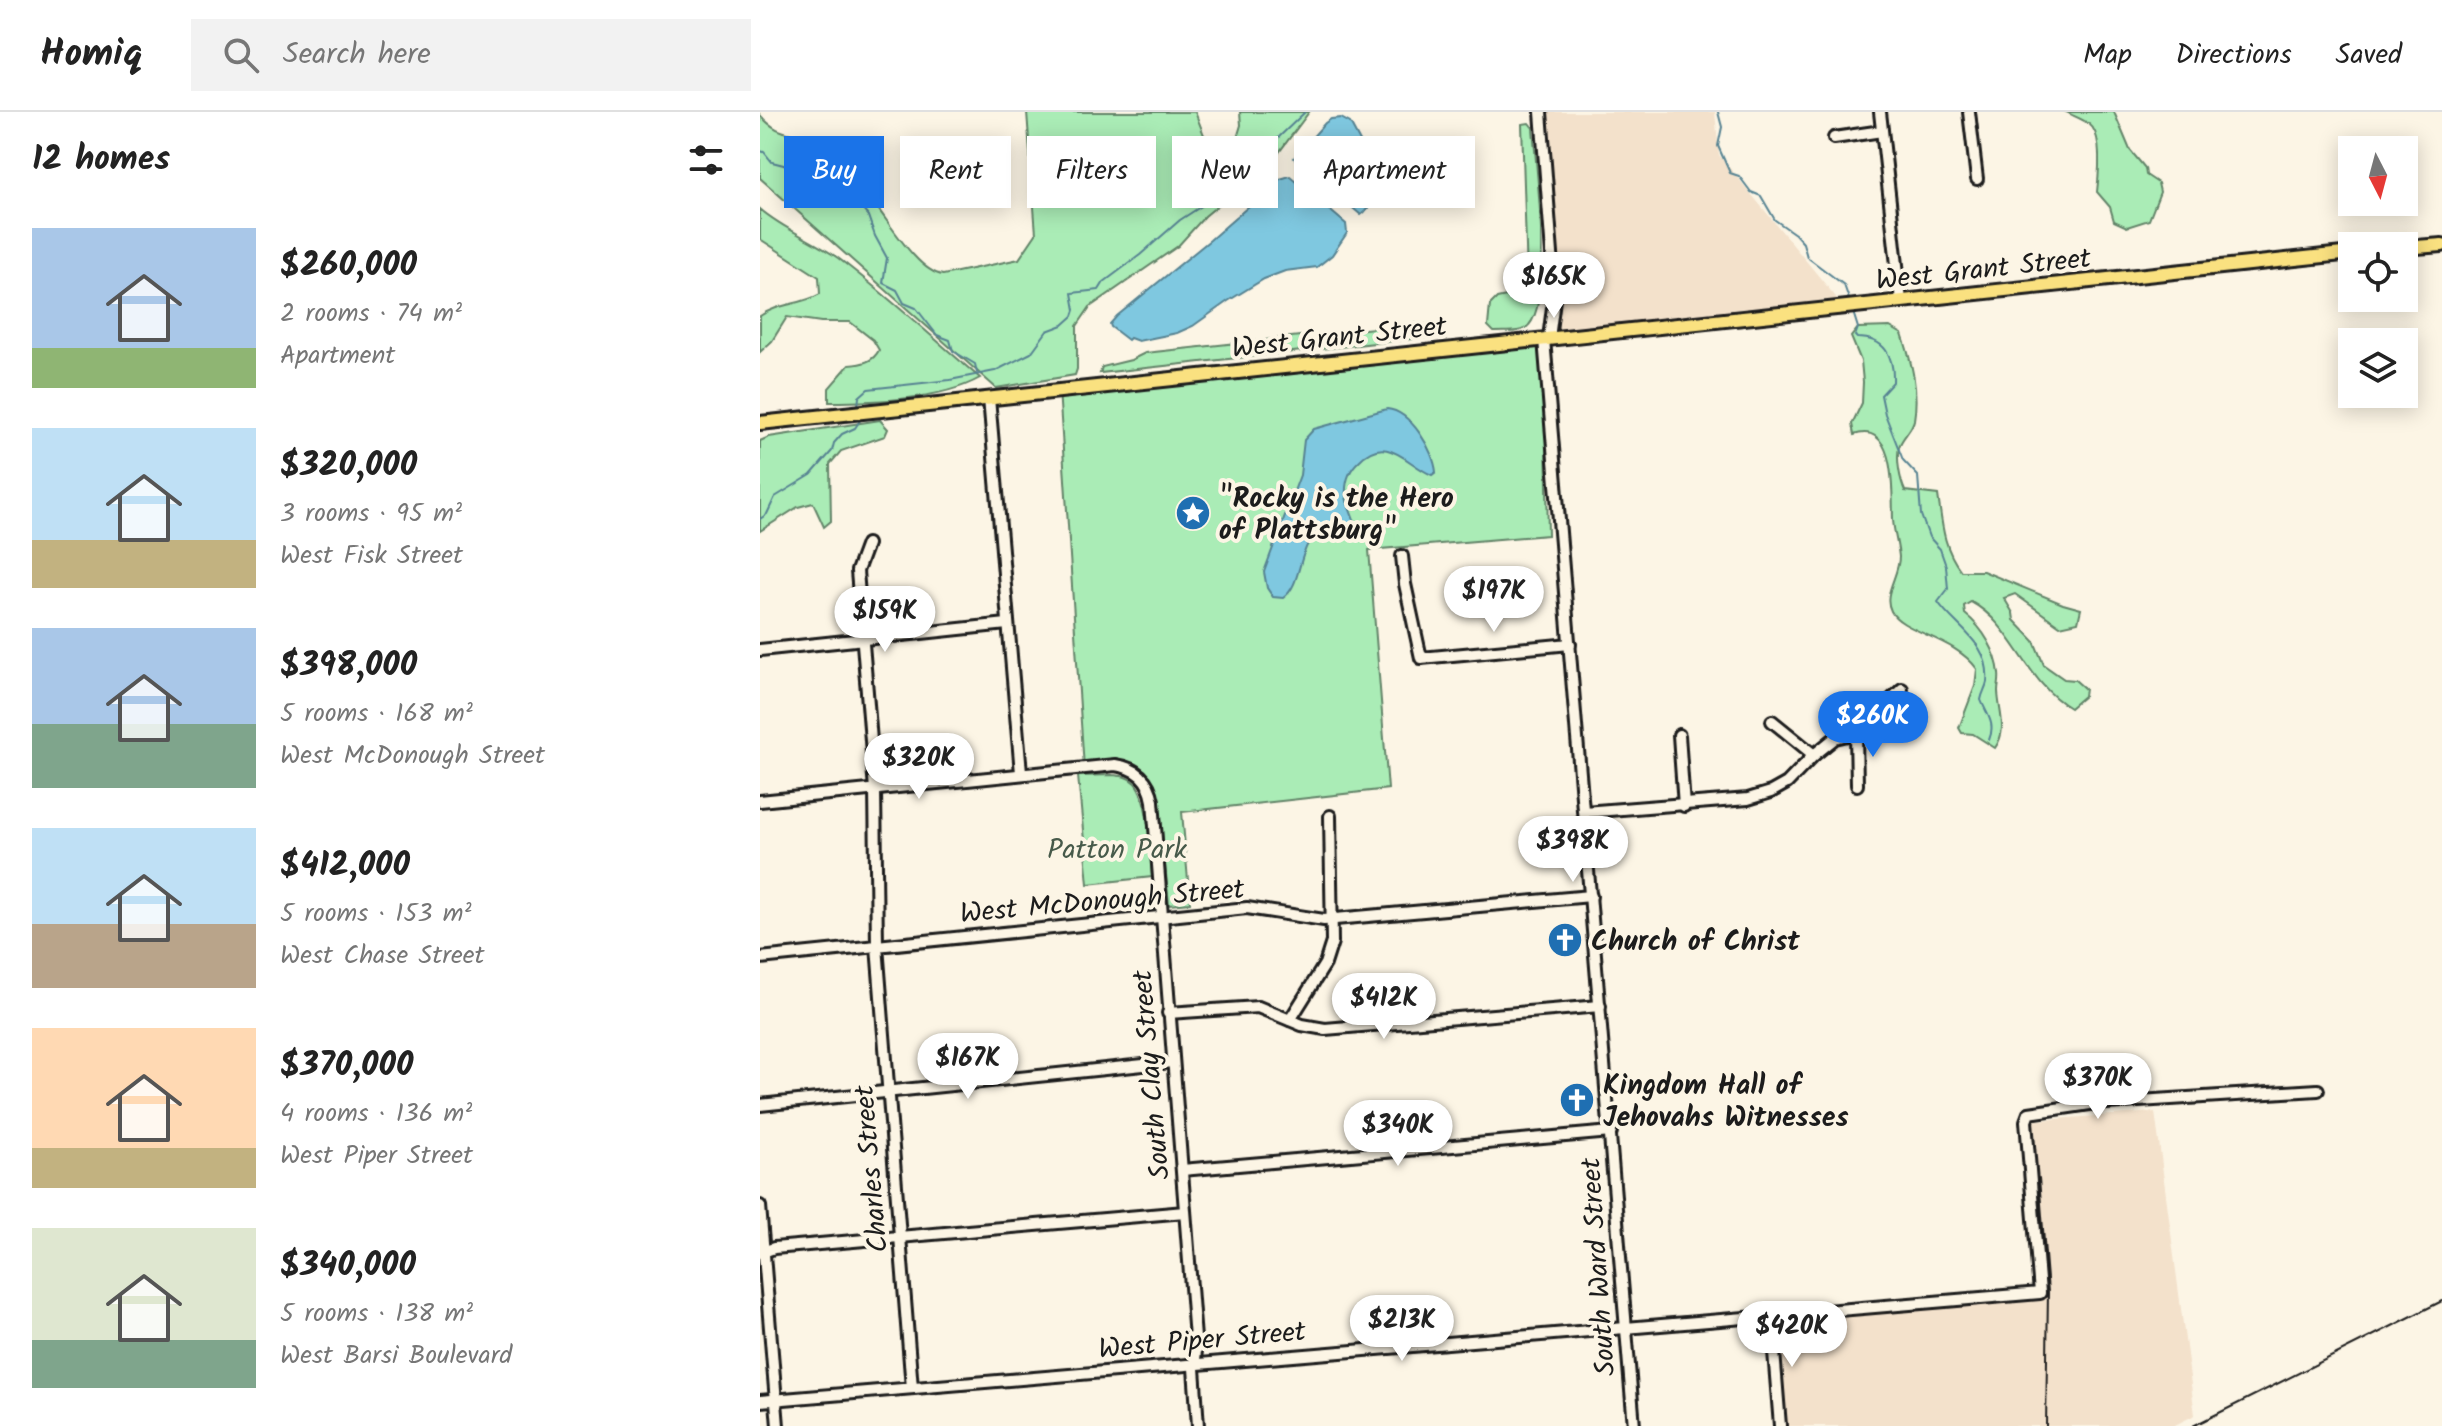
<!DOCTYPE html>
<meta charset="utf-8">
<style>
:root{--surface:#fff;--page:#f2f2f2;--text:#222;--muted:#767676;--line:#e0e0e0;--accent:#1a73e8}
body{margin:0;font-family:Kalam,sans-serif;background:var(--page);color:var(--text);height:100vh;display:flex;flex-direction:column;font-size:30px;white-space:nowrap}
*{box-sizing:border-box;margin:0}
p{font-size:26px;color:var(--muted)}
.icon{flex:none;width:44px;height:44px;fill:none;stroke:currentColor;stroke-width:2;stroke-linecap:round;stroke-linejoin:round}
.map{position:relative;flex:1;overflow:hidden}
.panel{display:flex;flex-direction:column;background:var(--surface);width:760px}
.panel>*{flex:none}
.banner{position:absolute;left:24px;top:24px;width:760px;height:72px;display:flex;gap:16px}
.needle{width:52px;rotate:174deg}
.buttons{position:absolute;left:1578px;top:24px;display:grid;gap:16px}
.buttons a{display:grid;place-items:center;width:80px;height:80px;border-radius:0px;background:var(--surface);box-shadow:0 4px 20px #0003;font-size:40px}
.price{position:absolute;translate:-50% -68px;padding:0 18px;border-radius:28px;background:#fff;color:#222;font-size:26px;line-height:52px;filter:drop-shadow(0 2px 4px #0008)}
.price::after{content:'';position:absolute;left:50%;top:48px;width:24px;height:18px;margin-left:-12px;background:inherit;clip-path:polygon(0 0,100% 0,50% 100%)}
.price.on{background:var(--accent);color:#fff}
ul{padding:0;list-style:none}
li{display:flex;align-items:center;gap:24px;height:200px;padding:0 32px}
li span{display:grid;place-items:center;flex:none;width:224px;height:160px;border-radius:0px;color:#555}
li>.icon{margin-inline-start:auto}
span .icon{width:96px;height:96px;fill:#fffc;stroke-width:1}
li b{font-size:34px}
h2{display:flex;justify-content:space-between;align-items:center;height:96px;padding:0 32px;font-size:34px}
.pill{padding:0 28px;border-radius:0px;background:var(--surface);box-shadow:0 4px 20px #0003;font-size:28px;line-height:72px}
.pill.on{background:var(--accent);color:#fff}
header{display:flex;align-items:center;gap:48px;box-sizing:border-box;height:112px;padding:0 40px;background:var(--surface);border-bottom:2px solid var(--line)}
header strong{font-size:38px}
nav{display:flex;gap:44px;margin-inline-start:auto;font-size:28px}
.search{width:560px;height:72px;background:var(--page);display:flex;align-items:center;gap:20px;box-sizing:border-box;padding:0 28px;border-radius:0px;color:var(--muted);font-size:30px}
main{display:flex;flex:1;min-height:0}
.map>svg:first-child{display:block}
.built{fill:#f3e1cb}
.green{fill:#aaecb6;stroke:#638469;stroke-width:2}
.water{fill:#7fc8e0;stroke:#578392;stroke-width:2}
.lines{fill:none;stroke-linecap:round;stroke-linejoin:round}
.stream{stroke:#578392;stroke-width:2}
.minor-casing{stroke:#1c1c1c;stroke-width:16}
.major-casing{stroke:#1c1c1c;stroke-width:18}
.minor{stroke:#fcf5e5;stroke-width:10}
.major{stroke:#fae180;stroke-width:12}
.rail{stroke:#1c1c1c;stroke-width:2}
.labels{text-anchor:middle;stroke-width:8;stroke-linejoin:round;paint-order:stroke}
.street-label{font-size:28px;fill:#1c1c1c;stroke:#fcf5e5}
.poi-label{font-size:28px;font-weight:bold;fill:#1c1c1c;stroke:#fcf5e5;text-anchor:start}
.park-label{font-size:28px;fill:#475a4a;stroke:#fcf5e5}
</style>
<header>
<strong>Homiq</strong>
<div class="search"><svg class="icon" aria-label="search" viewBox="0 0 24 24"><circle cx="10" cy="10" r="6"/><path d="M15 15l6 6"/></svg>Search here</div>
<nav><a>Map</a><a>Directions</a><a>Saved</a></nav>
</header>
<main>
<section class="panel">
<h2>12 homes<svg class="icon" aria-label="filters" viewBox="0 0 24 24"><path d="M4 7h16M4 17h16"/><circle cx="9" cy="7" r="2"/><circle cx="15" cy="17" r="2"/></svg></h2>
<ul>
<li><span style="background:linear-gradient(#a9c7e8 75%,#8fb573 0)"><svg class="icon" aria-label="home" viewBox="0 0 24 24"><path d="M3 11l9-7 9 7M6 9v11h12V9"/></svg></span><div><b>$260,000</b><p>2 rooms · 74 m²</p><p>Apartment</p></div></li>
<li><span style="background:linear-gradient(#bfe0f5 70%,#c2b280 0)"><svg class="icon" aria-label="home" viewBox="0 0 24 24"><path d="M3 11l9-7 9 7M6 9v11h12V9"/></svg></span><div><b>$320,000</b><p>3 rooms · 95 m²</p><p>West Fisk Street</p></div></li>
<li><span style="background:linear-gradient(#a9c7e8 60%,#7fa58c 0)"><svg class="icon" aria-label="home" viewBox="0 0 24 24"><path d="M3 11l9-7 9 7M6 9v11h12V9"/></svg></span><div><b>$398,000</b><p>5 rooms · 168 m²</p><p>West McDonough Street</p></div></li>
<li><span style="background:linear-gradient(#bfe0f5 60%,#b9a48a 0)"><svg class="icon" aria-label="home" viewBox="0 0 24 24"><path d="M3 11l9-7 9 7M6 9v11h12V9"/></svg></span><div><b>$412,000</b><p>5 rooms · 153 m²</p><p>West Chase Street</p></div></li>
<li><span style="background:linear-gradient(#ffd9b3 75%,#c2b280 0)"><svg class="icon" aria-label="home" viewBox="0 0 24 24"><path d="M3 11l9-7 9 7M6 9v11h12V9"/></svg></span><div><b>$370,000</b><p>4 rooms · 136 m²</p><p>West Piper Street</p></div></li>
<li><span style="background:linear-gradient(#dfe7d0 70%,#7fa58c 0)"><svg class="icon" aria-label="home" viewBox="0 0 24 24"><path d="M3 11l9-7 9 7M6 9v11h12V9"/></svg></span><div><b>$340,000</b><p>5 rooms · 138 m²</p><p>West Barsi Boulevard</p></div></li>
</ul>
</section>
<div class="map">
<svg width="1682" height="1314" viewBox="0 0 1682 1314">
<rect width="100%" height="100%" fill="#fcf5e5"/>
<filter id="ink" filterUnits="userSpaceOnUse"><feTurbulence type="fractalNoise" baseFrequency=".0125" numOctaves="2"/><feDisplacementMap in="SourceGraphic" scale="16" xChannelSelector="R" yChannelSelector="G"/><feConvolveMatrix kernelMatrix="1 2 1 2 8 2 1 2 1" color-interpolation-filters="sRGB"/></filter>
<g filter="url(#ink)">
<g class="built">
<polygon points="781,0 955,0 959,43 1084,195 789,226 792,193"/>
<polygon points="1395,1000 1435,1303 1413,1314 1020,1314 1011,1202 1280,1187 1266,1009"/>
</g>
<g class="green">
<path d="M267 0H435L444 23 462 44 474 36 481 13 480 0H549L514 47 445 104 418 134 330 195 317 214V257L315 263 236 276 0 66V3C20 26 32 18 55 30 72 38 94 68 107 83 125 102 156 160 183 163L259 147 276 122Z"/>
<path d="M1306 0H1354L1370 38 1385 56 1386 63 1398 71 1400 80 1389 108 1367 115 1354 109 1350 95 1337 80C1339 63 1343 22 1329 12 1323 7 1313 4 1306 0Z"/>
<path d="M769 11 773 16C776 55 793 186 769 213 762 222 744 219 734 220L728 214 730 193 737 186 761 181 767 165 762 12Z"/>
<path d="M0 97C23 117 53 128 78 146 127 183 173 226 220 266 181 288 113 290 69 290V276L89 253C102 252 113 250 119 238L113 228 90 210H61L27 205 12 229 0 240V204C18 191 41 193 60 182L59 165 0 127Z"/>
<polygon points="660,211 670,214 669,225 340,261 342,255 371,248 385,241"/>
<path d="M1130 215 1142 222C1152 251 1159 278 1154 308 1152 318 1142 325 1139 335 1136 347 1140 368 1145 379L1178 383C1182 411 1183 436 1201 459H1223L1303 492 1321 497 1318 510 1300 514 1255 482 1244 486 1253 501 1254 508 1274 529 1284 553 1304 567 1315 568 1325 577 1324 584 1310 596C1266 571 1254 513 1211 490L1204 494 1205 502C1223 516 1237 540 1239 562 1240 568 1238 574 1238 580 1239 601 1248 617 1235 636L1213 622 1202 621 1199 616 1215 574 1217 557C1196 526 1141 520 1131 499 1122 482 1139 464 1139 445 1138 433 1134 421 1133 408 1132 383 1137 308 1094 323L1092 312 1102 291 1103 270 1101 249 1091 225 1098 216Z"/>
<polygon points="784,227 788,423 609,438 628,677 422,700 430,791 409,793 399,690 392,686 374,657 324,656 299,277"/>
<polygon points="120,308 128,317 125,324 81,339 70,352 71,409 64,415 53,391 38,395 0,419 0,329 9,325"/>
<path d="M352 663C360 664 369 664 375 671 390 688 390 742 392 765L328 772 318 664Z"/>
</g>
<g class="water">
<path d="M581 6 590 11 619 65C618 78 611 96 601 103L534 46 565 11 571 7Z"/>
<polygon points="530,64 586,112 587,121 572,143 557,155 525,159 504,167 468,189 433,214 417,221 378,229 370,226 368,228 351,215 350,212 357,204 450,128 520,67"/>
<path d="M627 297C651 299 674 339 676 360L672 363C647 353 627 320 599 349 589 358 585 371 586 384 588 397 596 408 597 421 586 423 576 412 566 416 535 427 545 471 523 486L513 485 507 476 504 460 540 363 544 328 554 317Z"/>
</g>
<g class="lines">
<g class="stream">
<polyline points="958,0 962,15 958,34 970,61 979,64 991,80 1001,84 1015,108 1035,122 1043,131 1047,145 1084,173 1090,190"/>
<polyline points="0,39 4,40 12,50 39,57 56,78 69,80 86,93 102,97 108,104 115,124 127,146 123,171 137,178 144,191 156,196 177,223 190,228 193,239 215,252 217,261"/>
<path d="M1093 200 1098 216 1095 224 1097 226C1125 226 1134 244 1133 270L1121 283 1125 302 1143 348 1158 364 1161 403 1169 425 1180 437 1186 454 1188 477 1178 490C1195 515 1231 531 1227 570 1226 576 1222 581 1221 588 1227 603 1236 611 1229 628"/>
<polyline points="98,294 99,285 108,277 190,268 235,259 271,241 287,219 303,213 313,204 315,198 312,181 339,178 344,170 380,143 420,108 471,75 492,51 545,0"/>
<polyline points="0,407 7,402 15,385 51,363 72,339 74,331 82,322 95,316 101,307"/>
</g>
<g class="minor-casing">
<g id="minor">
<polyline points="781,0 795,180 789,226"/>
<polyline points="1120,0 1141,189"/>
<polyline points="1209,0 1217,67"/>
<polyline points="1074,26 1122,19"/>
<polyline points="784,227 874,1314"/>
<polyline points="229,286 261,661"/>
<polyline points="107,432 97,459 115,677 117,834 152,1276"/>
<polyline points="642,444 645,472 661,546 810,532"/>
<polyline points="0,538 247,512"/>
<polyline points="1012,609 1054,643"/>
<polyline points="1096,621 1097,673"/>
<polyline points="919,623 924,694"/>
<path d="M0 689 355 653C377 656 389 667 393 689L436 1239 434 1256 438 1314"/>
<polyline points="824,700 988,687 1011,680 1027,671 1054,643 1075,626 1096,621 1142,577"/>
<polyline points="0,846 487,796 564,808 831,784"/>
<polyline points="408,901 498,895 542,913 565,917 840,894"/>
<polyline points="530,908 565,852 572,830 570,704"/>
<polyline points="0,993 412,950"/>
<polyline points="422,1058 851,1020"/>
<polyline points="0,1094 18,1314"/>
<polyline points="0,1141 14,1136 425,1100"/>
<polyline points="1011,1202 1020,1314"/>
<polyline points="0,1289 1280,1181 1266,1009 1269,1001 1330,992 1558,978"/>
</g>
</g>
<g class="major-casing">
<g id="major">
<polyline points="1644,136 1682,133"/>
<polyline points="0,311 1592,141"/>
</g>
</g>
<use href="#minor" class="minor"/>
<use href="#major" class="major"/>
<g class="rail">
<polyline points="1279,1066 1288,1180 1286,1314"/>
<polyline points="1433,1314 1682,1189"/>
</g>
</g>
</g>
<defs>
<g id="sight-disc" transform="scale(1.8)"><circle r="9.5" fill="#1f6fb2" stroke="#fcf5e5"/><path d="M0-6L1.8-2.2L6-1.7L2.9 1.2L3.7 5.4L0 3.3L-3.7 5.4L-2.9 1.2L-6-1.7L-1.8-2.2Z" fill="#fff"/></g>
<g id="church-disc" transform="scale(1.8)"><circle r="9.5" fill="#1f6fb2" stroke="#fcf5e5"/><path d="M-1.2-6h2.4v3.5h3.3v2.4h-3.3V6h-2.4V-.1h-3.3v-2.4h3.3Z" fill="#fff"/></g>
</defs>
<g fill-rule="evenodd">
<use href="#sight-disc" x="433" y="401"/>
<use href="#church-disc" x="805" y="828"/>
<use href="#church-disc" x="817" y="988"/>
</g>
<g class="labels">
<g class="street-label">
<text transform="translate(1223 156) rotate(-6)" y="10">West Grant Street</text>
<text transform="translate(579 224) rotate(-6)" y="10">West Grant Street</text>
<text transform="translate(342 788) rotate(-5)" y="10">West McDonough Street</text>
<text transform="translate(390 963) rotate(-95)" y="10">South Clay Street</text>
<text transform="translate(110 1057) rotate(-95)" y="10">Charles Street</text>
<text transform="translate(837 1155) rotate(-94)" y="10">South Ward Street</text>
<text transform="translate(442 1227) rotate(-5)" y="10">West Piper Street</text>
</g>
<g class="poi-label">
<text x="459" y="395">"Rocky is the Hero<tspan x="459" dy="32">of Plattsburg"</tspan></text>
<text x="831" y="838">Church of Christ</text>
<text x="843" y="982">Kingdom Hall of<tspan x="843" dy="32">Jehovahs Witnesses</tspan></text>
</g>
<g class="park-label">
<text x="357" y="746">Patton Park</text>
</g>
</g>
</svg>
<div class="buttons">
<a><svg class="needle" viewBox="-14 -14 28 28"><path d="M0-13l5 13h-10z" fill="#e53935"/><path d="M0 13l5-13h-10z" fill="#767676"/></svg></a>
<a><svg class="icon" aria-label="locate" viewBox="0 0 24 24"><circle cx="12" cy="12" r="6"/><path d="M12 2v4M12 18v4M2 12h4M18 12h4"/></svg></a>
<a><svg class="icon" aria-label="layers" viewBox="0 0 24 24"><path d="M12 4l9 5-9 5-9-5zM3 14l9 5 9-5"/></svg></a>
</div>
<b class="price" style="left:794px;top:208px">$165K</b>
<b class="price" style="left:734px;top:522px">$197K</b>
<b class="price" style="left:125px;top:542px">$159K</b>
<b class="price on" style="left:1113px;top:647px">$260K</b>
<b class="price" style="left:159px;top:689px">$320K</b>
<b class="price" style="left:813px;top:772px">$398K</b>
<b class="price" style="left:624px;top:929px">$412K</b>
<b class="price" style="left:208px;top:989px">$167K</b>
<b class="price" style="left:1338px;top:1009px">$370K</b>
<b class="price" style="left:638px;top:1056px">$340K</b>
<b class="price" style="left:642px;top:1251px">$213K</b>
<b class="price" style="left:1032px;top:1257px">$420K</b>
<div class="banner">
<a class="pill on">Buy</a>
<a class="pill">Rent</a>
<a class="pill">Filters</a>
<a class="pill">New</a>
<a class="pill">Apartment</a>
</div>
</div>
</main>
